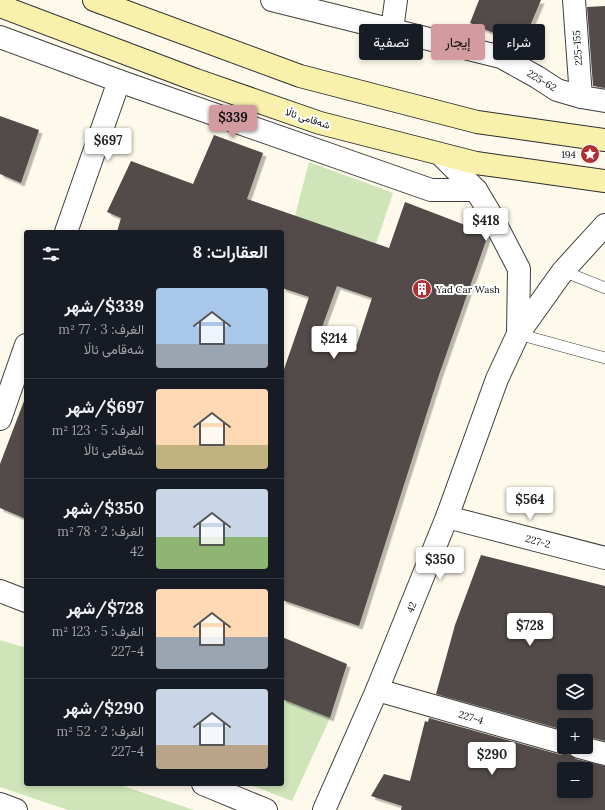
<!DOCTYPE html>
<html lang="ar">
<meta charset="utf-8">
<style>
:root{--surface:#171b24;--page:#20242c;--text:#f1f3f6;--muted:#9ea1a6;--line:#363941;--accent:#d39b9f}
body{margin:0;font-family:Lora,Vazirmatn,serif;background:var(--page);color:var(--text);direction:rtl;height:100vh;display:flex;flex-direction:column;font-size:15px;white-space:nowrap}
*{box-sizing:border-box;margin:0}
p{font-size:13px;color:var(--muted)}
.icon{flex:none;width:22px;height:22px;fill:none;stroke:currentColor;stroke-width:2;stroke-linecap:round;stroke-linejoin:round}
.map{position:relative;flex:1;overflow:hidden;direction:ltr}
.details{position:absolute;left:24px;top:230px;width:260px;height:556px;display:flex;flex-direction:column;background:var(--surface);border-radius:4px;box-shadow:0 2px 6px #0003;direction:rtl}
.details>*{flex:none}
.banner{position:absolute;left:296px;top:24px;width:249px;height:36px;direction:rtl;display:flex;gap:8px}
.tools{position:absolute;left:557px;top:674px;display:grid;gap:8px}
.tools a{display:grid;place-items:center;width:36px;height:36px;border-radius:4px;background:var(--surface);box-shadow:0 2px 6px #0003;font-size:20px}
.price{position:absolute;translate:-50% -34px;padding:0 9px;border-radius:4px;background:#fff;color:#222;font-size:13px;line-height:26px;filter:drop-shadow(0 1px 2px #0008)}
.price::after{content:'';position:absolute;left:50%;top:24px;width:12px;height:9px;margin-left:-6px;background:inherit;clip-path:polygon(0 0,100% 0,50% 100%)}
.price.active{background:var(--accent);color:#111}
ul{padding:0;list-style:none}
li{display:flex;align-items:center;gap:12px;height:100px;padding:0 16px}
li+li{border-top:1px solid var(--line)}
li span{display:grid;place-items:center;flex:none;width:112px;height:80px;border-radius:4px;color:#555}
li>.icon{margin-inline-start:auto}
span .icon{width:48px;height:48px;fill:#fffc;stroke-width:1}
li b{font-size:17px}
h2{display:flex;justify-content:space-between;align-items:center;height:48px;padding:0 16px;font-size:17px}
.pill{padding:0 14px;border-radius:4px;background:var(--surface);box-shadow:0 2px 6px #0003;font-size:14px;line-height:36px}
.pill.active{background:var(--accent);color:#111}
.map>svg:first-child{display:block}
.green{fill:#cfe4b8}
.building{fill:#534c48;fill-rule:evenodd;filter:url(#shadow)}
.lines{fill:none;stroke-linecap:round;stroke-linejoin:round}
.service-casing{stroke:#3e3e3e;stroke-width:12}
.minor-casing{stroke:#3e3e3e;stroke-width:24}
.secondary-casing{stroke:#2d2d2d;stroke-width:24}
.service{stroke:#fff;stroke-width:11}
.minor{stroke:#fff;stroke-width:22}
.secondary{stroke:#f8f0ab;stroke-width:22}
.labels{text-anchor:middle;stroke-width:4;stroke-linejoin:round;paint-order:stroke}
.street-label{font-size:10px;fill:#0b0b0b;stroke:#fff}
.poi-label{font-size:10px;fill:#0b0b0b;stroke:#fff;text-anchor:end}
</style>
<div class="map">
<svg width="605" height="810" viewBox="0 0 605 810">
<defs>
<filter id="shadow"><feDropShadow dx="3.5" dy="3.5" stdDeviation="0" flood-color="#0004"/></filter>
</defs>
<rect width="100%" height="100%" fill="#fdfaeb"/>
<g class="green">
<polygon points="309,162 393,193 376,244 295,216"/>
<polygon points="0,640 26,648 26,784 117,784 194,810 68,810 0,787"/>
<polygon points="282,699 330,718 292,801 248,784 282,784"/>
</g>
<g class="building">
<polygon points="479,0 541,0 522,45 470,23"/>
<polygon points="605,6 605,88 593,86 587,7"/>
<polygon points="0,116 39,130 21,183 0,174"/>
<path d="M214 135 263 153 247 199 389 248 405 202 486 233 488 235 439 375 359 626 282 600V375L309 297 282 288V232H117L121 218 107 212 131 161 193 184ZM337 286 372 298 357 344 321 330Z"/>
<polygon points="24,401 26,401 26,519 0,508 0,464"/>
<path d="M481 555 605 586V741L586 736V725H564V730L436 694 455 625ZM564 681H586V703H564Z"/>
<polygon points="282,637 347,664 330,718 282,699"/>
<path d="M429 718 561 755 569 754 576 759 605 766V810H401L402 806 371 796 384 774 410 781 425 721 428 722ZM564 769H586V791H564Z"/>
</g>
<g class="lines">
<g class="service-casing">
<g id="service">
<polyline points="563,271 605,288"/>
<polyline points="518,334 605,358"/>
</g>
</g>
<g class="minor-casing">
<g id="minor">
<polyline points="272,0 501,57 537,77 557,90 581,97 605,101"/>
<polyline points="574,0 581,97"/>
<polyline points="392,30 396,0"/>
<polyline points="0,37 119,81 431,190 476,190"/>
<polyline points="441,155 476,190 491,215 519,269 518,334"/>
<polyline points="66,232 119,81"/>
<polyline points="0,419 26,345"/>
<polyline points="447,517 605,558"/>
<polyline points="0,591 26,601"/>
<polyline points="377,690 564,743"/>
<polyline points="579,747 605,754"/>
<polyline points="203,784 266,810"/>
<polyline points="0,804 16,810"/>
<polyline points="324,810 377,690 447,517 497,379 518,334 563,271 605,225"/>
</g>
</g>
<g class="secondary-casing">
<g id="secondary">
<polyline points="94,0 300,76 477,122 605,140"/>
<polyline points="0,6 196,80 320,123 476,163 605,181"/>
</g>
</g>
<use href="#service" class="service"/>
<use href="#minor" class="minor"/>
<use href="#secondary" class="secondary"/>
</g>
<defs>
<g id="sight-disc" transform="scale(1)"><circle r="9.5" fill="#af2f34" stroke="#fff"/><path d="M0-6L1.8-2.2L6-1.7L2.9 1.2L3.7 5.4L0 3.3L-3.7 5.4L-2.9 1.2L-6-1.7L-1.8-2.2Z" fill="#fff"/></g>
<g id="building-disc" transform="scale(1)"><circle r="9.5" fill="#af2f34" stroke="#fff"/><path d="M-4-6H4V6H1V3H-1V6H-4ZM-2.5-4.3h1.7v1.8h-1.7ZM.8-4.3h1.7v1.8H.8ZM-2.5-1h1.7V.8h-1.7ZM.8-1h1.7V.8H.8Z" fill="#fff"/></g>
</defs>
<g fill-rule="evenodd">
<use href="#sight-disc" x="590" y="154"/>
<use href="#building-disc" x="422" y="289"/>
</g>
<g class="labels">
<g class="street-label">
<text transform="translate(577 48) rotate(-94)" y="4">225-155</text>
<text transform="translate(542 80) rotate(31)" y="4">225-62</text>
<text transform="translate(308 118) rotate(18)" y="4">شه‌قامی ئاڵا</text>
<text transform="translate(538 541) rotate(15)" y="4">227-2</text>
<text transform="translate(411 607) rotate(-68)" y="4">42</text>
<text transform="translate(471 717) rotate(16)" y="4">227-4</text>
</g>
<g class="poi-label">
<text x="576" y="158">194</text>
<text x="436" y="293" text-anchor="start">Yad Car Wash</text>
</g>
</g>
</svg>
<div class="tools">
<a><svg class="icon" aria-label="layers" viewBox="0 0 24 24"><path d="M12 4l9 5-9 5-9-5zM3 14l9 5 9-5"/></svg></a>
<a>+</a>
<a>−</a>
</div>
<b class="price active" style="left:233px;top:139px">$339</b>
<b class="price" style="left:108px;top:162px">$697</b>
<b class="price" style="left:486px;top:242px">$418</b>
<b class="price" style="left:334px;top:360px">$214</b>
<b class="price" style="left:530px;top:521px">$564</b>
<b class="price" style="left:440px;top:581px">$350</b>
<b class="price" style="left:530px;top:647px">$728</b>
<b class="price" style="left:492px;top:776px">$290</b>
<div class="banner">
<a class="pill">شراء</a>
<a class="pill active">إيجار</a>
<a class="pill">تصفية</a>
</div>
<section class="details">
<h2>العقارات: 8<svg class="icon" aria-label="filters" viewBox="0 0 24 24"><path d="M4 7h16M4 17h16"/><circle cx="9" cy="7" r="2"/><circle cx="15" cy="17" r="2"/></svg></h2>
<ul>
<li><span style="background:linear-gradient(#a9c7e8 70%,#9aa5b1 0)"><svg class="icon" aria-label="home" viewBox="0 0 24 24"><path d="M3 11l9-7 9 7M6 9v11h12V9"/></svg></span><div><b>$339/شهر</b><p>الغرف: 3 · 77 m²</p><p>شه‌قامی ئاڵا</p></div></li>
<li><span style="background:linear-gradient(#ffd9b3 70%,#c2b280 0)"><svg class="icon" aria-label="home" viewBox="0 0 24 24"><path d="M3 11l9-7 9 7M6 9v11h12V9"/></svg></span><div><b>$697/شهر</b><p>الغرف: 5 · 123 m²</p><p>شه‌قامی ئاڵا</p></div></li>
<li><span style="background:linear-gradient(#c9d6e8 60%,#8fb573 0)"><svg class="icon" aria-label="home" viewBox="0 0 24 24"><path d="M3 11l9-7 9 7M6 9v11h12V9"/></svg></span><div><b>$350/شهر</b><p>الغرف: 2 · 78 m²</p><p>42</p></div></li>
<li><span style="background:linear-gradient(#ffd9b3 60%,#9aa5b1 0)"><svg class="icon" aria-label="home" viewBox="0 0 24 24"><path d="M3 11l9-7 9 7M6 9v11h12V9"/></svg></span><div><b>$728/شهر</b><p>الغرف: 5 · 123 m²</p><p>227-4</p></div></li>
<li><span style="background:linear-gradient(#c9d6e8 70%,#b9a48a 0)"><svg class="icon" aria-label="home" viewBox="0 0 24 24"><path d="M3 11l9-7 9 7M6 9v11h12V9"/></svg></span><div><b>$290/شهر</b><p>الغرف: 2 · 52 m²</p><p>227-4</p></div></li>
</ul>
</section>
</div>
